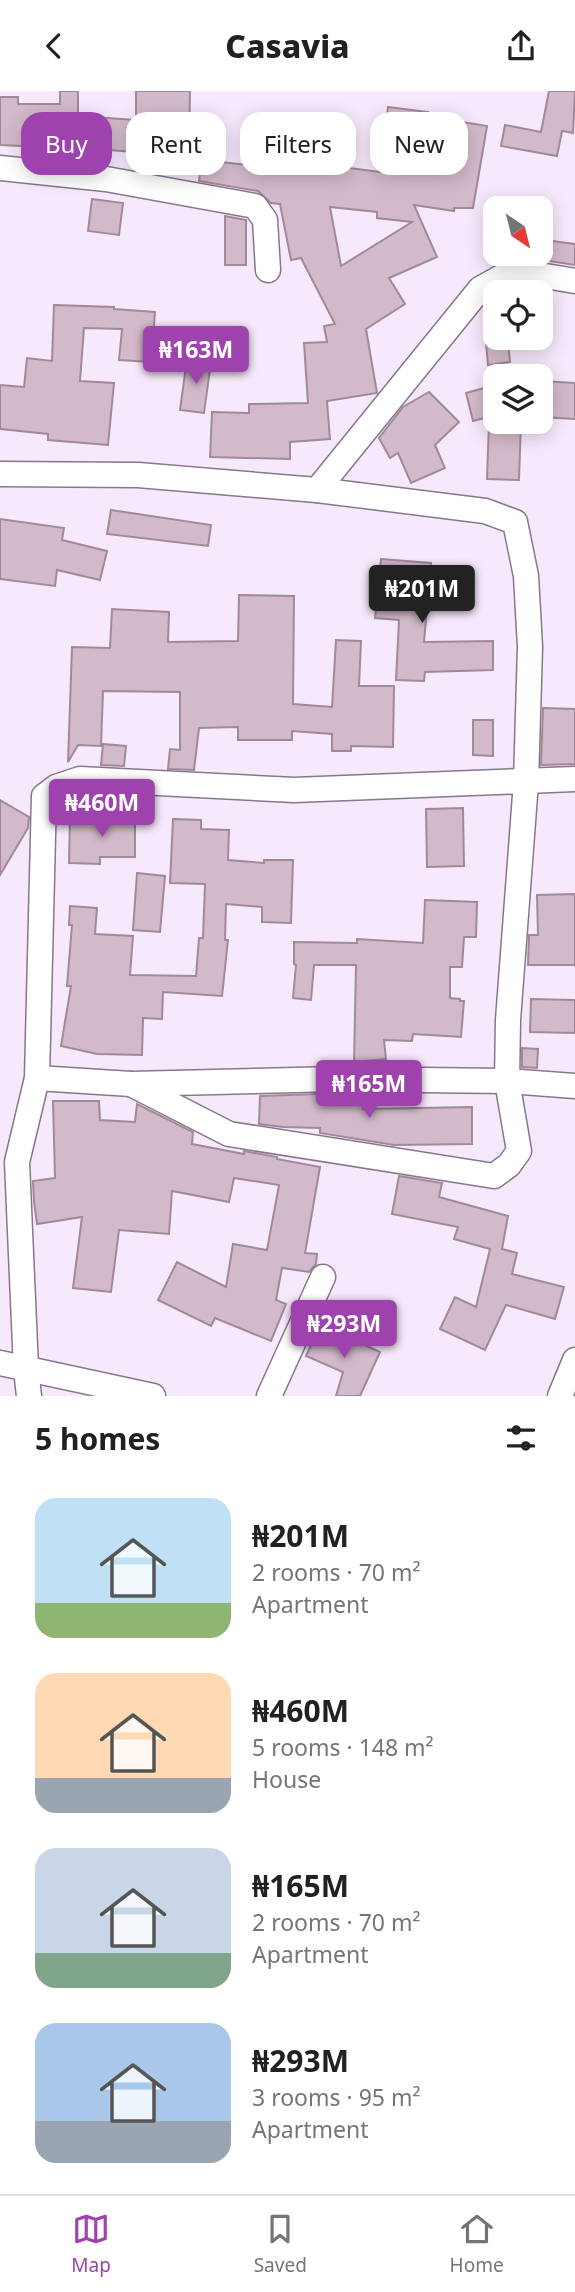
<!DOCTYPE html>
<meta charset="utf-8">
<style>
:root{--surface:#fff;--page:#f2f2f2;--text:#202124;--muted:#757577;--line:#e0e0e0;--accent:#9e43ad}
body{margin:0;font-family:"Noto Sans",sans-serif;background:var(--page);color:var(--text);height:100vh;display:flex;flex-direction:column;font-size:26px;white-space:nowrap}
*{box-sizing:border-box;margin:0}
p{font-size:23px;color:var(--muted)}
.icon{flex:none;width:38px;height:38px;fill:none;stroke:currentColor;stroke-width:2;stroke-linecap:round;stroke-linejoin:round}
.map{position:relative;height:1305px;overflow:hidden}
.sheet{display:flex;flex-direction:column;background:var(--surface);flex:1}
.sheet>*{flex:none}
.top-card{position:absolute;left:21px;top:21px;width:534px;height:63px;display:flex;gap:14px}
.needle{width:46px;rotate:145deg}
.controls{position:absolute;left:483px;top:105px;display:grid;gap:14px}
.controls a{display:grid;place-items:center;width:70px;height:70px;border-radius:14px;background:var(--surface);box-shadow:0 4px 18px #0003;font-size:35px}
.price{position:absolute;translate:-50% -60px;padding:0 16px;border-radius:7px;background:var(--accent);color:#fff;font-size:23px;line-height:46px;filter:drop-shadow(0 2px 4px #0008)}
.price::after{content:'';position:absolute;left:50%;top:42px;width:21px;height:16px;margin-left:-10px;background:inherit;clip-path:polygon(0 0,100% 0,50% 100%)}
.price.active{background:#222;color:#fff}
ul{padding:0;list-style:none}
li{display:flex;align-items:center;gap:21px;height:175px;padding:0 35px}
li span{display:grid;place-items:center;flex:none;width:196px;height:140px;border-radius:21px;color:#555}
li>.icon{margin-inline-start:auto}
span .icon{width:84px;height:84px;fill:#fffc;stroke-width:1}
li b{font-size:30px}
h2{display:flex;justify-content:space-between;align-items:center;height:84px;padding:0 35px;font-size:30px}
.tag{padding:0 24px;border-radius:21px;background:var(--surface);box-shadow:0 4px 18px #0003;font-size:24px;line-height:63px}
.tag.active{background:var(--accent);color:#fff}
header{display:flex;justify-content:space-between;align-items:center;height:91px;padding:0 35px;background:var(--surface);font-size:32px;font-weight:800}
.menu{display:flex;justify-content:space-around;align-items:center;height:98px;border-top:2px solid var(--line);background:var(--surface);font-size:19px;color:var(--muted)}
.menu a{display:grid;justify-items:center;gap:4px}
.menu .active{color:var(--accent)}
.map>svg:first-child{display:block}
.building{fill:#d3bacb;stroke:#a18999;stroke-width:2;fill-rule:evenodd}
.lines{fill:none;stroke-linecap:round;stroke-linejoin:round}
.minor-casing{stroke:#87778d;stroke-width:27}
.minor{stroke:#fff;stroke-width:24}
</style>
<header><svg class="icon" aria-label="back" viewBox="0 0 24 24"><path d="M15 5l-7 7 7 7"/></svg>Casavia<svg class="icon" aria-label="share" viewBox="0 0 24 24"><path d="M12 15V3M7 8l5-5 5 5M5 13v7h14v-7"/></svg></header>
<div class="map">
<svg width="575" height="1305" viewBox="0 0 575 1305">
<rect width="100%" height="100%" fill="#f7e9fc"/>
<g class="building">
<polygon points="60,0 78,0 78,25 136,29 136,0 190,0 189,72 136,72 136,61 78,57 77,70 60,68 60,57 0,54 0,6 18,6 18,13 60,13"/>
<polygon points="549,0 575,0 573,42 562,40 557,65 501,55 505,34 541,41"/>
<path d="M388 16 428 21 427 25 487 35 473 117H454V120L414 114 437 166 389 187 405 213 366 238 377 302 327 310 330 348 290 351V368L210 366 212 321 249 322V313L308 312 304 252 327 251 324 235 335 233 301 167 291 169 280 113 271 112 258 100 199 90 202 69 276 77 277 65 327 69 326 74 380 81ZM330 116 377 121V127L412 131 341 175Z"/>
<polygon points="92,108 123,112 119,144 88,140"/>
<polygon points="225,125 246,129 246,174 225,174"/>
<polygon points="545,149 575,153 575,174 542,169"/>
<polygon points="54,214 114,216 114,218 155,221 151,271 119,269 122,238 84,237 80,290 114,292 108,354 48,349 48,343 0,338 0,294 24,296 27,267 52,270"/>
<polygon points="508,249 510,271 488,274 486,251"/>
<polygon points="187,268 211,271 204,322 180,319"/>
<polygon points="541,290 575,292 575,328 541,326"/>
<polygon points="495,294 495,324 473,330 466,302"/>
<polygon points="429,301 459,331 435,354 445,377 411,392 398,362 390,367 379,347 403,316"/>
<polygon points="489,331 521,331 519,389 487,388"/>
<polygon points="111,419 211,434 208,455 107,443"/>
<polygon points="0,428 64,437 62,449 107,460 100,489 57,479 55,495 0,488"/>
<polygon points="381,468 431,472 424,551 493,550 493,579 425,581 424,590 396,589 399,529 375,527"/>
<polygon points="239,504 294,505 293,613 332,616 336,549 361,550 359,595 394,595 393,656 351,655 351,660 332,660 332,643 292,640 292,649 238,649 238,636 199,637 194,679 168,678 170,658 180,659 180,601 103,600 101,655 78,654 68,671 72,556 110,557 112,518 169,521 168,551 238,550"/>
<polygon points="543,617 575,618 575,673 541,674"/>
<polygon points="473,629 493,629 493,665 473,664"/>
<polygon points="103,653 126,655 124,675 101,674"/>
<polygon points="0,709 29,726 28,737 0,784"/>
<polygon points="463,717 464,775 427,776 426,718"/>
<polygon points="107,724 135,724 135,766 100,766 100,773 69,772 70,727 107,727"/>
<polygon points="173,728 201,729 201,738 229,739 228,769 264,772 264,769 293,769 291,832 262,831 262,816 226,813 225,849 228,849 222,905 163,901 162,928 143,927 142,964 97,963 61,955 71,895 67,895 72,834 69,834 70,815 97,817 95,843 133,845 130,884 196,885 199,847 203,847 205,793 170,792"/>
<polygon points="137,782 165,785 160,841 133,839"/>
<polygon points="575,803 575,874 528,874 529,844 538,844 537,804"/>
<polygon points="425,809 477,811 476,846 464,846 462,876 450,876 450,907 460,908 460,910 464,910 461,946 413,943 412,950 384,949 386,968 354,971 356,874 314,874 311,909 293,907 296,874 294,873 294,851 357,852 357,848 423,852"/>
<polygon points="531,908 575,909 575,942 530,941"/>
<polygon points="522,957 538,958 537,977 522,976"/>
<polygon points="319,1003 364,1008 363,1018 472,1016 472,1053 394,1054 320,1042 320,1037 283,1036 259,1033 260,1005"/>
<polygon points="53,1010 99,1010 100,1029 135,1031 137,1013 193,1041 192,1053 244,1063 244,1060 277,1066 277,1068 320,1076 305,1162 317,1163 316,1173 309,1181 282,1177 276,1209 286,1213 271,1250 215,1227 211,1235 158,1209 177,1171 226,1196 233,1153 267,1159 279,1094 234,1087 229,1111 172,1100 169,1143 119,1139 111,1201 73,1197 82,1126 37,1133 34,1111 33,1090 55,1087"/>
<polygon points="399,1085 442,1092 439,1106 508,1125 502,1158 517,1162 512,1183 564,1196 555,1228 506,1214 485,1259 440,1238 455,1206 476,1216 490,1158 454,1148 458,1136 392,1123"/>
<polygon points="320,1234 380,1261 360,1305 336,1305 343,1281 306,1265"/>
</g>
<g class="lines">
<g class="minor-casing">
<g id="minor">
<polyline points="0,77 106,88 255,115 265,129 268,179"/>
<polyline points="0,383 138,384 317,399 485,420 515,431 526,485 530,556 526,691 508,929 507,990 519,1060 509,1074 494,1085 229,1043 131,993"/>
<polyline points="317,399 480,198 505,184 539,184 575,190"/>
<polyline points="37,987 131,993 336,988 507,990 575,995"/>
<polyline points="0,1272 153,1305"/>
<polyline points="29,1305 26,1278 17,1071 37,987 44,705 56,696 80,688 294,699 575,688"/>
<polyline points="269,1305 323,1186"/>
<polyline points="560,1305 575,1269"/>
</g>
</g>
<use href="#minor" class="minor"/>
</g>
</svg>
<div class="controls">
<a><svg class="needle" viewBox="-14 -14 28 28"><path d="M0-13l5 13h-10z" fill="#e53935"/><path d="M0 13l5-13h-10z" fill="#757577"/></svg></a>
<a><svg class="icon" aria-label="locate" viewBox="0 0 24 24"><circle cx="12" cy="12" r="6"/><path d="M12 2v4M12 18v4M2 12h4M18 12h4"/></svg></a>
<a><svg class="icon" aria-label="layers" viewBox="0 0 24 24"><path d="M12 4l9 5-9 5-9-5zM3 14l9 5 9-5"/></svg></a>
</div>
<b class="price" style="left:196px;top:295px">₦163M</b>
<b class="price active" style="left:422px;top:534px">₦201M</b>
<b class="price" style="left:102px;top:748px">₦460M</b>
<b class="price" style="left:369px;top:1029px">₦165M</b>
<b class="price" style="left:344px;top:1269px">₦293M</b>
<div class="top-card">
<a class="tag active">Buy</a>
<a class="tag">Rent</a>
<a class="tag">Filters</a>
<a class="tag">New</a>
</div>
</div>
<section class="sheet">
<h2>5 homes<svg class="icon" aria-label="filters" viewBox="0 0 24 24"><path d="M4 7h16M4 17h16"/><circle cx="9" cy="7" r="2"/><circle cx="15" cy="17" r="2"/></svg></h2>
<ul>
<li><span style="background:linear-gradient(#bfe0f5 75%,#8fb573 0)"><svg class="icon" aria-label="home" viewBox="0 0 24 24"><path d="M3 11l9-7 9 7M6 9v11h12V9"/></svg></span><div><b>₦201M</b><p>2 rooms · 70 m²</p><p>Apartment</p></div></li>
<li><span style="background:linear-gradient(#ffd9b3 75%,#9aa5b1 0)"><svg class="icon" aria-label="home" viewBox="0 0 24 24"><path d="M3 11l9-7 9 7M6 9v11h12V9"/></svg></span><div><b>₦460M</b><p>5 rooms · 148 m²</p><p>House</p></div></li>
<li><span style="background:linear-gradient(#c9d6e8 75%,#7fa58c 0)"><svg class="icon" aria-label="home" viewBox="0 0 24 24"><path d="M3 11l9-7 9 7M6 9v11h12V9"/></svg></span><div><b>₦165M</b><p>2 rooms · 70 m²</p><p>Apartment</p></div></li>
<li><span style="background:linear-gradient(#a9c7e8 70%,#9aa5b1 0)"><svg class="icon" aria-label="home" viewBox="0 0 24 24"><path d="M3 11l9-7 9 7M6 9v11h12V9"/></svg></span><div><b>₦293M</b><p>3 rooms · 95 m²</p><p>Apartment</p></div></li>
</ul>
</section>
<nav class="menu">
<a class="active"><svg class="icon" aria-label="map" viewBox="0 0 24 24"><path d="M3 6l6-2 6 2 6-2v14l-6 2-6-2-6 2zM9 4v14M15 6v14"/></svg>Map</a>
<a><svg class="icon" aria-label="saved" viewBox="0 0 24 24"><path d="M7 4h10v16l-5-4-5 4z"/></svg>Saved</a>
<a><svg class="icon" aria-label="home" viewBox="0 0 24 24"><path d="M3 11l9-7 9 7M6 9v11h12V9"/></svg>Home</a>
</nav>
